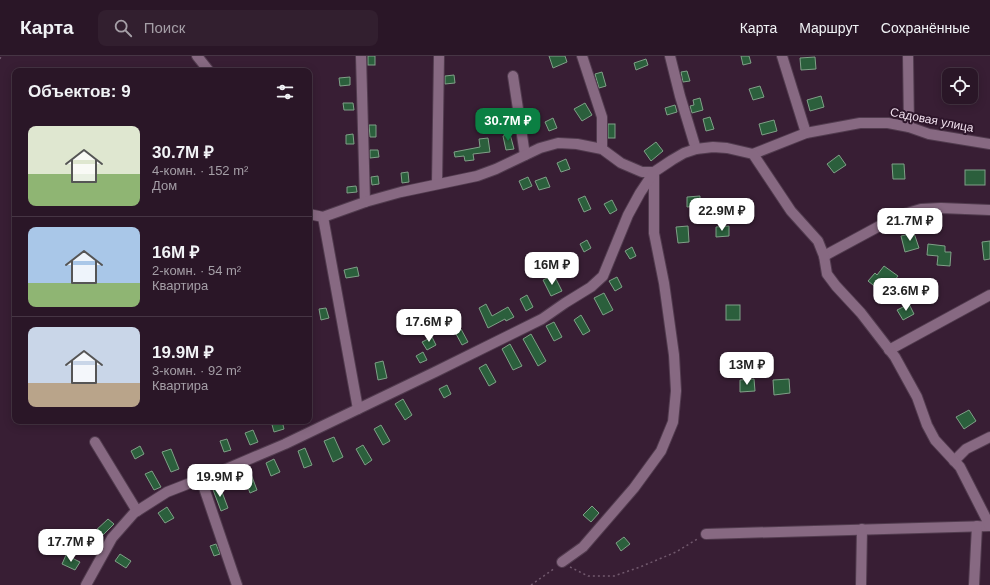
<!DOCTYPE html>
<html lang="ru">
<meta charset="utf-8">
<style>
:root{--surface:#2a1627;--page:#321f2f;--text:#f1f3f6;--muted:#a59fa7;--line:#463544;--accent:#0b8043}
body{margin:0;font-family:Arial,sans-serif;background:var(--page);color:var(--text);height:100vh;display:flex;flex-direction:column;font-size:15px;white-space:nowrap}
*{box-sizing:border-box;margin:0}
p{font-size:13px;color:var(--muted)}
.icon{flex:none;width:22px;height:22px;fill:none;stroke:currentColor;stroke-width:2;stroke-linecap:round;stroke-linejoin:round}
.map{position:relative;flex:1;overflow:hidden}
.details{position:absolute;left:12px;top:12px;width:300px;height:356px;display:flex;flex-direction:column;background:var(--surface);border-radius:8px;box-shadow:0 2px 10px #0003,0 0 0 1px var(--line)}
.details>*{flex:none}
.controls{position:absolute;left:942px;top:12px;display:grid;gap:8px}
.controls a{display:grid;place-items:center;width:36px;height:36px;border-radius:8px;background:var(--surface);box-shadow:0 2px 10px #0003,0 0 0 1px var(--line);font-size:20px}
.price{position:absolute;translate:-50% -34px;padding:0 9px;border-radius:8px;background:#fff;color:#222;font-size:13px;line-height:26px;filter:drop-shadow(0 1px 2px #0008)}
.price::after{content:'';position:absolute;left:50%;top:24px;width:12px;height:9px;margin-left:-6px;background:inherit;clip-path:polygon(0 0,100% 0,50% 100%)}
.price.active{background:var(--accent);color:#fff}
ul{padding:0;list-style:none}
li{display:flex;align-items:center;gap:12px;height:100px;padding:0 16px}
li+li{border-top:1px solid var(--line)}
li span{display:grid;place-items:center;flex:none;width:112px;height:80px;border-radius:8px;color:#555}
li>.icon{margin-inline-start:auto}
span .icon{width:48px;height:48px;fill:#fffc;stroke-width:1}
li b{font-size:17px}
h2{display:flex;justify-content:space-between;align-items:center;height:48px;padding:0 16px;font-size:17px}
header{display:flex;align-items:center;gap:24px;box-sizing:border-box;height:56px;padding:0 20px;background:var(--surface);border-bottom:1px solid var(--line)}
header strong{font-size:19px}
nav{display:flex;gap:22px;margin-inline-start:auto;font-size:14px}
.search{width:280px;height:36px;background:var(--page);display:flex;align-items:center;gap:10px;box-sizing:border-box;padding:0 14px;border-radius:8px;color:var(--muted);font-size:15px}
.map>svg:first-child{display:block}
.building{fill:#2b5f3c;stroke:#7fa087}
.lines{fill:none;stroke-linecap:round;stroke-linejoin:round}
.minor-casing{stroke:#513b4e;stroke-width:12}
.path{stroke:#71596d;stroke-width:1.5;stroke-dasharray:2 3;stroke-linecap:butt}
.minor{stroke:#876982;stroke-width:10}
.labels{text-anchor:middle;stroke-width:4;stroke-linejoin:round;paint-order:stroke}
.street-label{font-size:12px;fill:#f1e0ee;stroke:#2d152a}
</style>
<header>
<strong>Карта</strong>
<div class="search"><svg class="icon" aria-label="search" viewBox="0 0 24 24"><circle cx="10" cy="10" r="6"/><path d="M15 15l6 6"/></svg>Поиск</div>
<nav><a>Карта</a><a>Маршрут</a><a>Сохранённые</a></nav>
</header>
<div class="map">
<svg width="990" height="529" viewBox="0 0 990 529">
<rect width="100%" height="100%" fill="#381e34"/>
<g class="building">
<rect x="368" y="0" width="7" height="9"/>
<polygon points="549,0 565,0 567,6 553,12"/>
<polygon points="741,0 749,0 751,7 743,9"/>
<polygon points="815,1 816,13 801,14 800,2"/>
<polygon points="646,3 648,9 636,14 634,7"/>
<polygon points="687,15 690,25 683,26 681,16"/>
<polygon points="602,16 606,30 599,32 595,18"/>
<polygon points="454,19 455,27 445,28 445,20"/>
<polygon points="350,21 350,29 340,30 339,22"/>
<polygon points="760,30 764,41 753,44 749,33"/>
<polygon points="821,40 824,51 810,55 807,44"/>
<polygon points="700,42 703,54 692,57 690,50 694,49 693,44"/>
<polygon points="343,47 353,47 354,54 344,54"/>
<polygon points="585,47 592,59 582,65 574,53"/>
<polygon points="675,49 677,56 667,59 665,52"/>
<polygon points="710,61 714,73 706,75 703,63"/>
<polygon points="553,62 557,72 549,75 545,66"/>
<polygon points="774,64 777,75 762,79 759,68"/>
<rect x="608" y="68" width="7" height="14"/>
<polygon points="369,69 376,69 376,81 370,81"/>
<polygon points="353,78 354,88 346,88 346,79"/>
<polygon points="510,78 514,93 506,94 503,80"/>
<polygon points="488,82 490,96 473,98 474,104 465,105 464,100 455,101 454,96 480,91 479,83"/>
<polygon points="656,86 663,95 651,105 644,95"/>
<polygon points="370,94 378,94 379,101 370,102"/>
<polygon points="839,99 846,109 834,117 827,108"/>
<polygon points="566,103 570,113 561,116 557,107"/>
<polygon points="892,108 904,108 905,123 893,123"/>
<rect x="965" y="114" width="20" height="15"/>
<polygon points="408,116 409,126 402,127 401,117"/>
<polygon points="378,120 379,128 372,129 371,121"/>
<polygon points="528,121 532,130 523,134 519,125"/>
<polygon points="546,121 550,131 539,134 535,125"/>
<polygon points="356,130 357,136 347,137 347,131"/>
<polygon points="585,140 591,153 584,156 578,143"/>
<polygon points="700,140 700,150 687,151 687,141"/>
<polygon points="612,144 617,154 610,158 604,148"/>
<polygon points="688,170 689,186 678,187 676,171"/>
<polygon points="729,170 729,180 716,181 716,171"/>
<polygon points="914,177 919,192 905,196 901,180"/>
<polygon points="587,184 591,192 584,196 580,188"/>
<polygon points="990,185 990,203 984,204 982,186"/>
<polygon points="928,188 945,190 945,196 951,196 950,210 937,209 938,200 927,199"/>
<polygon points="632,191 636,200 630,203 625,195"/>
<polygon points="884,210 898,220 888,233 882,228 878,233 868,225 875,217 877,219"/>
<polygon points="357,211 359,220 346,222 344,214"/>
<polygon points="554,219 562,235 551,240 543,224"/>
<polygon points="617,221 622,231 615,235 609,225"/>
<polygon points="604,237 613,254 603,259 594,242"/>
<polygon points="527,239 533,251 526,255 520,243"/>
<polygon points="486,248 492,260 508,251 514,261 506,265 505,263 488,272 479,252"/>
<polygon points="909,248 914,258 903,264 897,254"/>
<rect x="726" y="249" width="14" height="15"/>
<polygon points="326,252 329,262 321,264 319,253"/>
<polygon points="581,259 590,275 583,279 574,264"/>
<polygon points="554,266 562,281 554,285 546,270"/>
<polygon points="461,273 468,286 462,289 455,276"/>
<polygon points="531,278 546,305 538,310 523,283"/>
<polygon points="432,281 436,289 427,294 422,286"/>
<polygon points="510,288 522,310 513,314 502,293"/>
<polygon points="423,296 427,304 420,307 416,300"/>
<polygon points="383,305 387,322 378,324 375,307"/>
<polygon points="486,308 496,326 489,330 479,312"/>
<polygon points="754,323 755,335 740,336 740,324"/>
<polygon points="789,323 790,337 774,339 773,324"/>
<polygon points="447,329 451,338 444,342 439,333"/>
<polygon points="403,343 412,359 405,364 395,348"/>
<polygon points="969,354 976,365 964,373 956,361"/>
<polygon points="271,365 282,365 284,373 274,376"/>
<polygon points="381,369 390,385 383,389 374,373"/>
<polygon points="253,374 258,386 250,389 245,377"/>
<polygon points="334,381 343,401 333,406 324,385"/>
<polygon points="227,383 231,394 224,396 220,385"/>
<polygon points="363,389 372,404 365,409 356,393"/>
<polygon points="140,390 144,398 135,403 131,395"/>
<polygon points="305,392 312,409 304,412 298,395"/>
<polygon points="171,393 179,413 171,416 162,396"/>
<polygon points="274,403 280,416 271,420 266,407"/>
<polygon points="152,415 161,431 154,434 145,418"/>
<polygon points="251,418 257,434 250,437 244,421"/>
<polygon points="219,428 228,452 221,455 212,431"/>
<polygon points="592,450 599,457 591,466 583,459"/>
<polygon points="167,451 174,462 165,467 158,457"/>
<polygon points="108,463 114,468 100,482 94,476"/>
<polygon points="624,481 630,488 621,495 616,487"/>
<polygon points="216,488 220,498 214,500 210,490"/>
<polygon points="120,498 131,505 126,512 115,505"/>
<polygon points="66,499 80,506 75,514 62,508"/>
</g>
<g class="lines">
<g class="minor-casing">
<g id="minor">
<polyline points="197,0 209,15"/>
<polyline points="361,0 365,146"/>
<polyline points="582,0 602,61 602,93"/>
<polyline points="670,0 680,40 696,93"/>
<polyline points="782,0 806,77"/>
<polyline points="908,0 909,71"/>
<polyline points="513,20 525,99"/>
<polyline points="753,98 806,77 860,67 888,67 909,71 929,78 990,88"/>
<polyline points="437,128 439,0"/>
<polyline points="309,158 323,161 365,146 401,136 477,120 496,113 540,92 558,87 577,88 602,93 621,107 642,116 654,116 654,177 664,227 674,299 676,335 673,366 661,395 634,432 583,491 562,506"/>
<polyline points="323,161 358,353"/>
<polyline points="824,200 885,167 904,158 921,153 941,152 990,154"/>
<polyline points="889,294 990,239"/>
<polyline points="95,386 137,455"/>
<polyline points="954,405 966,393 990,381"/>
<polyline points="201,423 237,529"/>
<polyline points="706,478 990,470"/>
<polyline points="86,529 112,482 134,457 167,436 226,413 285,388 435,316 542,263 565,247 591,231 603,220 628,159 640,137 654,116 672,104 684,97 696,93 713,91 727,92 753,98 791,155 818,185 824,200 827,218 836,230 861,257 895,301 917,341 927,369 935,384 960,411 990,470"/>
<polyline points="861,529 862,473"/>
<polyline points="974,529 977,470"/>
</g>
</g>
<g class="path">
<polyline points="0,3 1,0"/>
<polyline points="570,511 588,520 614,520 640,511 676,496 699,482"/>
<polyline points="531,529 555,512"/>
</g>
<use href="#minor" class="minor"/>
</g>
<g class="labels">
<g class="street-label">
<text transform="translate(932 64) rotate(11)" y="4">Садовая улица</text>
</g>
</g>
</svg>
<div class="controls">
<a><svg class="icon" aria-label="locate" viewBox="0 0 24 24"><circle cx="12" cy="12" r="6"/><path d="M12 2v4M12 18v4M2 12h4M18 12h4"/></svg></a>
</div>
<b class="price active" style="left:508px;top:86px">30.7M ₽</b>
<b class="price" style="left:722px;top:176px">22.9M ₽</b>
<b class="price" style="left:910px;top:186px">21.7M ₽</b>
<b class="price" style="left:552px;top:230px">16M ₽</b>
<b class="price" style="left:906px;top:256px">23.6M ₽</b>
<b class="price" style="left:429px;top:287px">17.6M ₽</b>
<b class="price" style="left:747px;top:330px">13M ₽</b>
<b class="price" style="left:220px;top:442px">19.9M ₽</b>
<b class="price" style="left:71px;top:507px">17.7M ₽</b>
<section class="details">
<h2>Объектов: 9<svg class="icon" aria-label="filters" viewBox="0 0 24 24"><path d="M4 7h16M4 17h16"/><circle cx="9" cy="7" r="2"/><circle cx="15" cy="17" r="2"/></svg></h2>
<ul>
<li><span style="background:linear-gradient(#dfe7d0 60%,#8fb573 0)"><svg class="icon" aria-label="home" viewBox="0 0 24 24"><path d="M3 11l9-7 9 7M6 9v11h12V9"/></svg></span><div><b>30.7M ₽</b><p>4-комн. · 152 m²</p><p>Дом</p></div></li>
<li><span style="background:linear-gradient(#a9c7e8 70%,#8fb573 0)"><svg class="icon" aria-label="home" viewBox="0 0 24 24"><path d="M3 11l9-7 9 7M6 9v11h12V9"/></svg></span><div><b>16M ₽</b><p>2-комн. · 54 m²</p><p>Квартира</p></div></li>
<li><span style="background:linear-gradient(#c9d6e8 70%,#b9a48a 0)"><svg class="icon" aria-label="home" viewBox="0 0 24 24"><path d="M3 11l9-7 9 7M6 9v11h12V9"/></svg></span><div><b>19.9M ₽</b><p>3-комн. · 92 m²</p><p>Квартира</p></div></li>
</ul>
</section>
</div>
